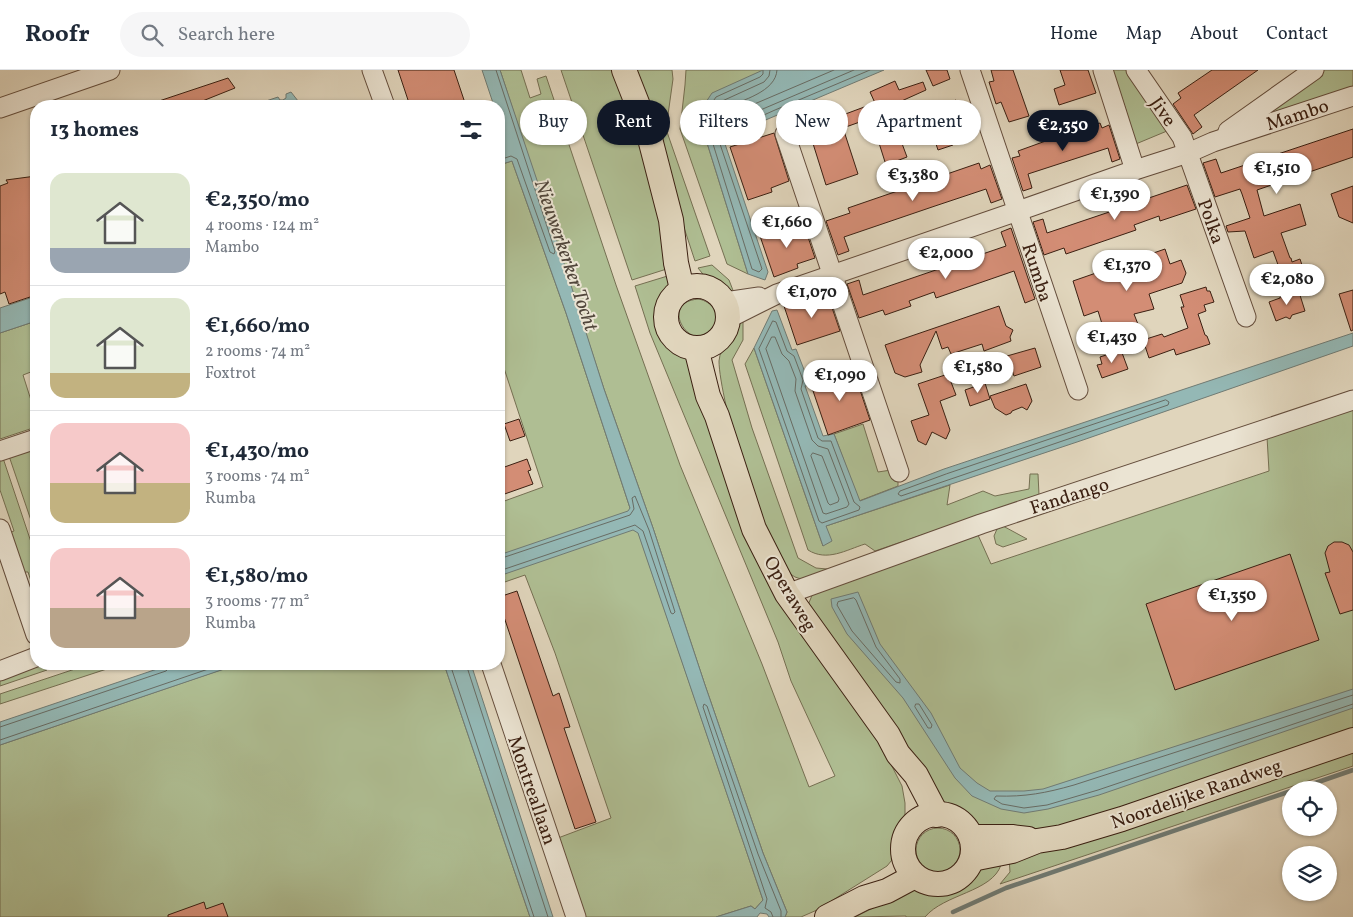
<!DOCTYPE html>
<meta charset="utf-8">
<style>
:root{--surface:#fff;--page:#f6f6f7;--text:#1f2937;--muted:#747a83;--line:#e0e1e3;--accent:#111827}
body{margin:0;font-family:Vollkorn,serif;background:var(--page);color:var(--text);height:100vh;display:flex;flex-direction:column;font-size:19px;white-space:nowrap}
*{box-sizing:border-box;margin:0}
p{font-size:16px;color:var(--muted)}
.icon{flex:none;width:28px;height:28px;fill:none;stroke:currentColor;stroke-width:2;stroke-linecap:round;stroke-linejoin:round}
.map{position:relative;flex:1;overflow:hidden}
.sheet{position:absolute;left:30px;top:30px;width:475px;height:570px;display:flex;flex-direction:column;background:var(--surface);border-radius:20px;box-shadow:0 1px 4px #0004}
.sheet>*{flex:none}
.hud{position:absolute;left:520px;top:30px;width:475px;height:45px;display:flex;gap:10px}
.buttons{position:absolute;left:1282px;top:711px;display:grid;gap:10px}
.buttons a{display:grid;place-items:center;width:55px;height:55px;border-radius:50%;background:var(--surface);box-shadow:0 1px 4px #0004;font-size:25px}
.price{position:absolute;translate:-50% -42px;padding:0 11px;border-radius:18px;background:#fff;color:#222;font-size:16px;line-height:32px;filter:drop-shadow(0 1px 2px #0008)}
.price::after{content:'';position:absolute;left:50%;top:30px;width:15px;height:11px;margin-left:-8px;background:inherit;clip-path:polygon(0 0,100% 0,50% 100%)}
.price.current{background:var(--accent);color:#fff}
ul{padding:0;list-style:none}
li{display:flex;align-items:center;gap:15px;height:125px;padding:0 20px}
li+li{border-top:1px solid var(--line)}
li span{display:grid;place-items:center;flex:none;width:140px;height:100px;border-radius:15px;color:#555}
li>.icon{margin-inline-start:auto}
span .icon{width:60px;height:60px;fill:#fffc;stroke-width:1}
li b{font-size:21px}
h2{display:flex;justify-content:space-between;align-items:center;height:60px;padding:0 20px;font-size:21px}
.chip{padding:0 18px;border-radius:22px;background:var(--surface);box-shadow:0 1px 4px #0004;font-size:18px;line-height:45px}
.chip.current{background:var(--accent);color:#fff}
header{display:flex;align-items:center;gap:30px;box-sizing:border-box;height:70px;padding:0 25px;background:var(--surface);border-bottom:1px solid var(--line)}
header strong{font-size:24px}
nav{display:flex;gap:28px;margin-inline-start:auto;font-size:18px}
.search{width:350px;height:45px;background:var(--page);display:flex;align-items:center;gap:12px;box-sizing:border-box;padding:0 18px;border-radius:28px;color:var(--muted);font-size:19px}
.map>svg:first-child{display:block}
.green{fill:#afbe93;stroke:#756f52}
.water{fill:#94b8b5;stroke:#707b74}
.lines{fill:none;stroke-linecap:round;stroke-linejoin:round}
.shore{stroke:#686c64;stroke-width:1}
.stream{stroke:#707b74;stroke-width:4.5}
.building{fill:#d38d75;stroke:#3b2012}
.minor-casing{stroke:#644d3c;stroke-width:21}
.major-casing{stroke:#3b2012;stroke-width:26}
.minor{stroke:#ebe4d3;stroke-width:19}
.major{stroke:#e0d5bc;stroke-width:24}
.labels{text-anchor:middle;stroke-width:4;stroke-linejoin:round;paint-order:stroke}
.street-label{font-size:19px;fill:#3b2012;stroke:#ebe4d3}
.water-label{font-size:20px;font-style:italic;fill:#51463b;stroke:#ebe4d3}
</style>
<header>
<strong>Roofr</strong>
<div class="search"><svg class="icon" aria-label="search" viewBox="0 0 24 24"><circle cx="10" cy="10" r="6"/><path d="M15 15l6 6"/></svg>Search here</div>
<nav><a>Home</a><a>Map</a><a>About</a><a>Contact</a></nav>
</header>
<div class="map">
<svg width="1353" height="847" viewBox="0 0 1353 847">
<rect width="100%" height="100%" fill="#e0d5bc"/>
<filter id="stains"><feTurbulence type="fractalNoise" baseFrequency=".004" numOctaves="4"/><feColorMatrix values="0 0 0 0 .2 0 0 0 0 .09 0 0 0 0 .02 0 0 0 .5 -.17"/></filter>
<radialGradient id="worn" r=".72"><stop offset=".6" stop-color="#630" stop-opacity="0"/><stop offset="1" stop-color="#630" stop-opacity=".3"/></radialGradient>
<g class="green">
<path d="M500 0H521L530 28 541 24 537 9 546 6 616 215 680 395 762 594 809 717 835 706 791 611 778 572 650 263 635 216 674 204C674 209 673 215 671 220 668 226 664 231 661 237 652 258 666 277 686 285L753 483 802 566 866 645 902 716 905 733V756L896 785 887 796 817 840 801 847H785L787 842 763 783 705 615 653 458 604 319Z"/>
<polygon points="561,0 614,0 637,56 673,197 632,210"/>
<polygon points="635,0 672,0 673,9 666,59 710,186 695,191 670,115"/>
<polygon points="686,0 765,0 698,44 748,204 727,194 680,59 685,15"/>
<polygon points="1108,0 1130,0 1135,6 1132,10 1167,61 1131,76 1126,40 1118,16 1111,12"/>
<polygon points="1321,0 1353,0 1353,19 1248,50"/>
<polygon points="512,91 566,243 630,438 763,830 755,839 751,836 716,847 585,847 558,768 611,748 555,583 525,505 499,514 499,433 543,417 499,283 499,95"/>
<polygon points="712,195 729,210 734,223 706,208 698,198"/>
<path d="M699 229C711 232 721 242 715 255 698 293 653 232 699 229Z"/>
<path d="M743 248V270L732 290 752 358 798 488 816 498 827 499C820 505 805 512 795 507 764 491 719 327 719 291 720 276 735 260 743 248Z"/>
<polygon points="36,251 36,300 23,305 36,346 36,357 0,369 0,263"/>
<path d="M754 278 823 476 826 456 950 415 947 435 983 421 995 426 1029 419 1030 404H1038L1039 425 875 481 865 474C846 480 827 492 808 480L745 294Z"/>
<polygon points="1353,338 1353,661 1068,756 987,764 975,757 963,744 946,737 932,726 808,535 813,523 978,465 991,494 1269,401 1267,367"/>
<polygon points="863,354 878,402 891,400 906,403 907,407 898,411 898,416 859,431 834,364"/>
<polygon points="36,377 36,465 9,386"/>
<polygon points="3,388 36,487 36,526 28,502 23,502 9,463 14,461 0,420 0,389"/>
<polygon points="1003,456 1027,469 1003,477 996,474 994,466 997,459"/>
<polygon points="90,594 122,594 0,634 0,624"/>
<polygon points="238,594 444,594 530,847 0,847 0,675"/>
<polygon points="40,595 47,600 0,616 0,609"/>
<polygon points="1353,680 1353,696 1000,814 1010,802 1009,787"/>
<circle cx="938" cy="780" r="22"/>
<path d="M1001 795C992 822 944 824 925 847H906V846L855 847 917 816C942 828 960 818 976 798Z"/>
</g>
<g class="water">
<polygon points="482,0 500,0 549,146 604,319 653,458 705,615 763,783 787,842 785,847 769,847 767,844 760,843 757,847 716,847 751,836 755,839 763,830 638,463 633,460 499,506 499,485 628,441 630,438 566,243 512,91 499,95 499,66 503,65 499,51 499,36 494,36"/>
<polygon points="763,0 884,0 723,68 768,202 765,210 748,204 698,44 712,23"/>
<polygon points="291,22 302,36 259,36 257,34 278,27 280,30 283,30 286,28 286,24"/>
<polygon points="36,226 36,251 0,263 0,238"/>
<polygon points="777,240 792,280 796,279 810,315 805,316 823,366 834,364 860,431 944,399 1353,263 1353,276 1083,370 826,456 832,471 823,476 754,278 772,241"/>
<polygon points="858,522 880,574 931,643 960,698 977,713 990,721 1024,721 1043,719 1353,619 1353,638 1099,725 1048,739 1024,743 1001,739 972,726 955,708 903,628 847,564 832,537 831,529"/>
<polygon points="172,594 239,594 0,675 0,652"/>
<polygon points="444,594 471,594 553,847 530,847"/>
</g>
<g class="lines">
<g class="shore">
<polyline points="496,0 555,181 554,184 550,182 517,89 511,86 499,90"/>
<polyline points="763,0 763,4 760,7 716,27 704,45 752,199 759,202 762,199 719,71 719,65 775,40 870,0"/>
<polyline points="770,0 769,6 764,12 720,32 710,46 714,59 716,59 854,0"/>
<path d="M777 0C776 22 742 30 725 38L721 44V46L724 47 834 0"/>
<polygon points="773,251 776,252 787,281 794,286 803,310 801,319 818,368 822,371 831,371 854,432 860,437 859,440 822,453 819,451 759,279"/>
<polygon points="772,267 775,267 782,284 789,291 796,309 795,321 812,370 818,376 828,379 849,434 847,437 826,444 823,443 766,279"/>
<polygon points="1166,330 1169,332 1168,335 901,426 898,424 900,421 946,404"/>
<polygon points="813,383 822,386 839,429 838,432 830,435 828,433 811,386"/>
<polyline points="499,489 630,445 634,439 632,428 635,426 649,460 675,542 673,544 671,543 643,461 635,455 499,501"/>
<polygon points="854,528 856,530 876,577 900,609 900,613 896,612 852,561 837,535 838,532"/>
<polyline points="450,594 534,847"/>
<polyline points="466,594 548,847"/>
<path d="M1353 625 1074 715C1046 723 1025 727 996 726L994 729 1002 734 1024 738 1047 735 1098 720 1353 634"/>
<polygon points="916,634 919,634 932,655 931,658 928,658 915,637"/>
<polyline points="0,657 166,601 169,598 170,594"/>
<polyline points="0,670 223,594"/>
<polyline points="773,847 771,842 765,838 767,829 703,637 704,634 707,636 758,784 781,841 781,847"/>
</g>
<g class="stream">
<polyline points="1295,720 1353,700"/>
<polyline points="953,842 1006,818 1291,721"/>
</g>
</g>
<g class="building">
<polygon points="398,0 454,0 466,36 410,36"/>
<polygon points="926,0 947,0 950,9 933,16"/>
<polygon points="991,0 1013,0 1029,46 1009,52 1001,32 996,34 989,12 994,11"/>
<polygon points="1060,0 1088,0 1096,23 1059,35 1054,19 1065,15"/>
<polygon points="1212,0 1258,0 1194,45 1202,57 1193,64 1173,34 1181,28 1178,23"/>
<polygon points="228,8 235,18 190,36 150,36 150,34"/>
<polygon points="895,11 899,20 923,12 926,20 886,38 892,53 894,52 907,87 886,95 871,48 843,58 858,104 826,115 810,64 802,48 827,38 832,49 875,33 870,22"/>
<polygon points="956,30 963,51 958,53 959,57 948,61 953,75 938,80 925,41"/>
<polygon points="1100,53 1102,58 1109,55 1120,89 1112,92 1108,78 1028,104 1032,118 1023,121 1012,88 1020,86 1018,81 1065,64 1067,70 1089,62 1087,57"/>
<polygon points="1353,59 1353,87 1257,120 1264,146 1300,134 1306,155 1281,163 1290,188 1291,188 1292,192 1300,189 1306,207 1285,214 1273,181 1254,188 1245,161 1228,162 1226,156 1250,148 1242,124 1240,119 1215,127 1203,93 1216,89 1221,103"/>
<polygon points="774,63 789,111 771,118 772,122 748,130 730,77"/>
<polygon points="979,93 981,99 990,95 1002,129 991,133 986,119 935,136 844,167 849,181 838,185 826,151 850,143 848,138"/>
<polygon points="36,106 36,225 9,234 5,222 0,224 0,116 8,113 6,110"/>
<polygon points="1187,115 1196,139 1160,151 1159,146 1134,155 1136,160 1066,184 1064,178 1044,185 1033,152 1043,149 1047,163 1127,136 1122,121 1135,117 1140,131"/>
<polygon points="1353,116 1353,153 1339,147 1331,124"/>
<polygon points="803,152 815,188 797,194 798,198 774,207 760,166"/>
<polygon points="1011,158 1035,229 1025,233 1014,201 936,228 934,222 909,231 911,236 885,245 883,240 859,248 847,214 859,210 863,225 889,216 1006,176 1001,162"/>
<polygon points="1165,179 1170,194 1181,190 1186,203 1182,213 1149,224 1154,239 1134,244 1141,262 1108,273 1098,241 1084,246 1073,211"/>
<polygon points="1206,217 1207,221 1210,221 1214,232 1204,235 1206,241 1198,244 1205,265 1207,266 1210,274 1176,285 1174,279 1149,288 1143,270 1162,264 1164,267 1188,258 1181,237 1184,237 1180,225"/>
<polygon points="1353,220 1353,260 1351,261 1339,224"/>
<polygon points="1299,222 1305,241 1292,245 1290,249 1286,247 1276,251 1269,232 1280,228 1280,227"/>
<polygon points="828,226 840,261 797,275 784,236 808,227 810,231"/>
<polygon points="999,236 1006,256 1013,260 1010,267 1011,271 984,281 982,274 951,284 948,277 942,279 936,261 920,295 922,302 905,307 895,303 885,275"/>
<polygon points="1035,278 1041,297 1014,306 1007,286"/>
<polygon points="1121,280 1128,299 1102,308 1097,295 1102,294 1100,287"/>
<polygon points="854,302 870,350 828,365 810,312 834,304 836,309"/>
<polygon points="948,304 956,325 940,331 950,360 946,369 932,362 926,375 918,371 911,351 929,345 918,314"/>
<polygon points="985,313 990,329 970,336 965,320"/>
<polygon points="1026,314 1032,331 1027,340 1022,337 1012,341 1011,343 1006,345 995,338 990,326"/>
<polygon points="519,349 525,366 510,371 504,354"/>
<polygon points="527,389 531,400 528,401 533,414 499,426 499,399"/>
<polygon points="1334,472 1342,472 1349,475 1353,482 1353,540 1340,544 1325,503 1330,502 1325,483 1328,476"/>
<polygon points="1290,484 1319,570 1175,620 1146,534"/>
<polygon points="517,521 553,626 559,623 570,657 564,658 596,752 575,759 499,532 499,527"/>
<polygon points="204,832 206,839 223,833 228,847 168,847 168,845"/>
</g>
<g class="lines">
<g class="minor-casing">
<g id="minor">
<polyline points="372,0 385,36"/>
<polyline points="970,0 1078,320"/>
<polyline points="1103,0 1135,100"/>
<polyline points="1136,0 1182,67 1246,247"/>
<polyline points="0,38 110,0"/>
<polyline points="1228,61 1314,0"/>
<polyline points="785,64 899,402"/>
<polyline points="725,232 759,227"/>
<polyline points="729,248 777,224 1018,141 1135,100 1188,83 1213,72 1353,26"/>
<polyline points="0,381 36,369"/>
<polyline points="0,459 36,565"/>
<polyline points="787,524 981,454 1353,330"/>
<polyline points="491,594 576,847"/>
<polyline points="0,601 36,587"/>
</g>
</g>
<g class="major-casing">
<g id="major">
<polyline points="624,0 648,61 671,150 676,193 682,219"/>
<circle cx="697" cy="247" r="31"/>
<polyline points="696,278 708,326 717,346 754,459 787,524 888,665 898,684 916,705 937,745"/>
<circle cx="938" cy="779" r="35"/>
<polyline points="971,767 1012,767 1028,769"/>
<polyline points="972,789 1012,781 1037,771 1062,767 1122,749 1353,670"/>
<polyline points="827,847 864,828 887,821 915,806"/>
</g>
</g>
<use href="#minor" class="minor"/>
<use href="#major" class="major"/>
</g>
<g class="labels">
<g class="street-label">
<text transform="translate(1164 41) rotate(56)" y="7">Jive</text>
<text transform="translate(1297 44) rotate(-18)" y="7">Mambo</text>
<text transform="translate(1212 151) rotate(70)" y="7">Polka</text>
<text transform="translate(1038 202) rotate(72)" y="7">Rumba</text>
<text transform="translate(1069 425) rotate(-18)" y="7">Fandango</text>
<text transform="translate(791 523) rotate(59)" y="7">Operaweg</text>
<text transform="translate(533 720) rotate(71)" y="7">Montreallaan</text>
<text transform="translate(1196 723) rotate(-19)" y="7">Noordelijke Randweg</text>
</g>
<g class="water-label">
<text transform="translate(567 185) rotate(71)" y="7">Nieuwerkerker Tocht</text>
</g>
</g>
<rect width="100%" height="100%" filter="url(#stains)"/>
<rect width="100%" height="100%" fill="url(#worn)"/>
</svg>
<div class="buttons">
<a><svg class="icon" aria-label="locate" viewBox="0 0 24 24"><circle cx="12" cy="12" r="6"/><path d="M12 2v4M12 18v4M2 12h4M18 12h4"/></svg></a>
<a><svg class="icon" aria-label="layers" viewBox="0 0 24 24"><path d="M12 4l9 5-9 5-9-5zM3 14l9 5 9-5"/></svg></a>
</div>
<b class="price current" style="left:1063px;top:82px">€2,350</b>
<b class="price" style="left:1277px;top:125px">€1,510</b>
<b class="price" style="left:913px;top:132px">€3,380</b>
<b class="price" style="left:1115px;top:151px">€1,390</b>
<b class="price" style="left:787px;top:179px">€1,660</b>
<b class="price" style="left:946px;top:210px">€2,000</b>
<b class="price" style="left:1127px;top:222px">€1,370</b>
<b class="price" style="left:1287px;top:236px">€2,080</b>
<b class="price" style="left:812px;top:249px">€1,070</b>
<b class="price" style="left:1112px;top:294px">€1,430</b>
<b class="price" style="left:978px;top:324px">€1,580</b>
<b class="price" style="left:840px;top:332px">€1,090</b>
<b class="price" style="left:1232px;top:552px">€1,350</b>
<div class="hud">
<a class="chip">Buy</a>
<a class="chip current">Rent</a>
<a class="chip">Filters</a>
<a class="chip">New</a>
<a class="chip">Apartment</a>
</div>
<section class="sheet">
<h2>13 homes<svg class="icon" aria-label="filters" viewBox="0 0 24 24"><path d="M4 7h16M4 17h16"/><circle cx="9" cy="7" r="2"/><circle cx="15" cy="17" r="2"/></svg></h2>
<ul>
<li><span style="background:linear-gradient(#dfe7d0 75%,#9aa5b1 0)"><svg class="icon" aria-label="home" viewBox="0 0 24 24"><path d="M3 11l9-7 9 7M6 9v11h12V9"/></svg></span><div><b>€2,350/mo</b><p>4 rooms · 124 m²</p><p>Mambo</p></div></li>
<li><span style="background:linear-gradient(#dfe7d0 75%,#c2b280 0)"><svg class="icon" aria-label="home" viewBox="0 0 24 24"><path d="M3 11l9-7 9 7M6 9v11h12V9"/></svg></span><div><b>€1,660/mo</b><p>2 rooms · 74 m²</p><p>Foxtrot</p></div></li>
<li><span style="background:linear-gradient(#f6c9c9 60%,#c2b280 0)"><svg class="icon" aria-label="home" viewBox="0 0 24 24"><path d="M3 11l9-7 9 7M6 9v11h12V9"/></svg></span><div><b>€1,430/mo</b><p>3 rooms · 74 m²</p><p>Rumba</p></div></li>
<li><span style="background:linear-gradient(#f6c9c9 60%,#b9a48a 0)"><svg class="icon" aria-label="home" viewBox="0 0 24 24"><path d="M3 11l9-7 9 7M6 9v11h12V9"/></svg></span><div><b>€1,580/mo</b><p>3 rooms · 77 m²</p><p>Rumba</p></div></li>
</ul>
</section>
</div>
